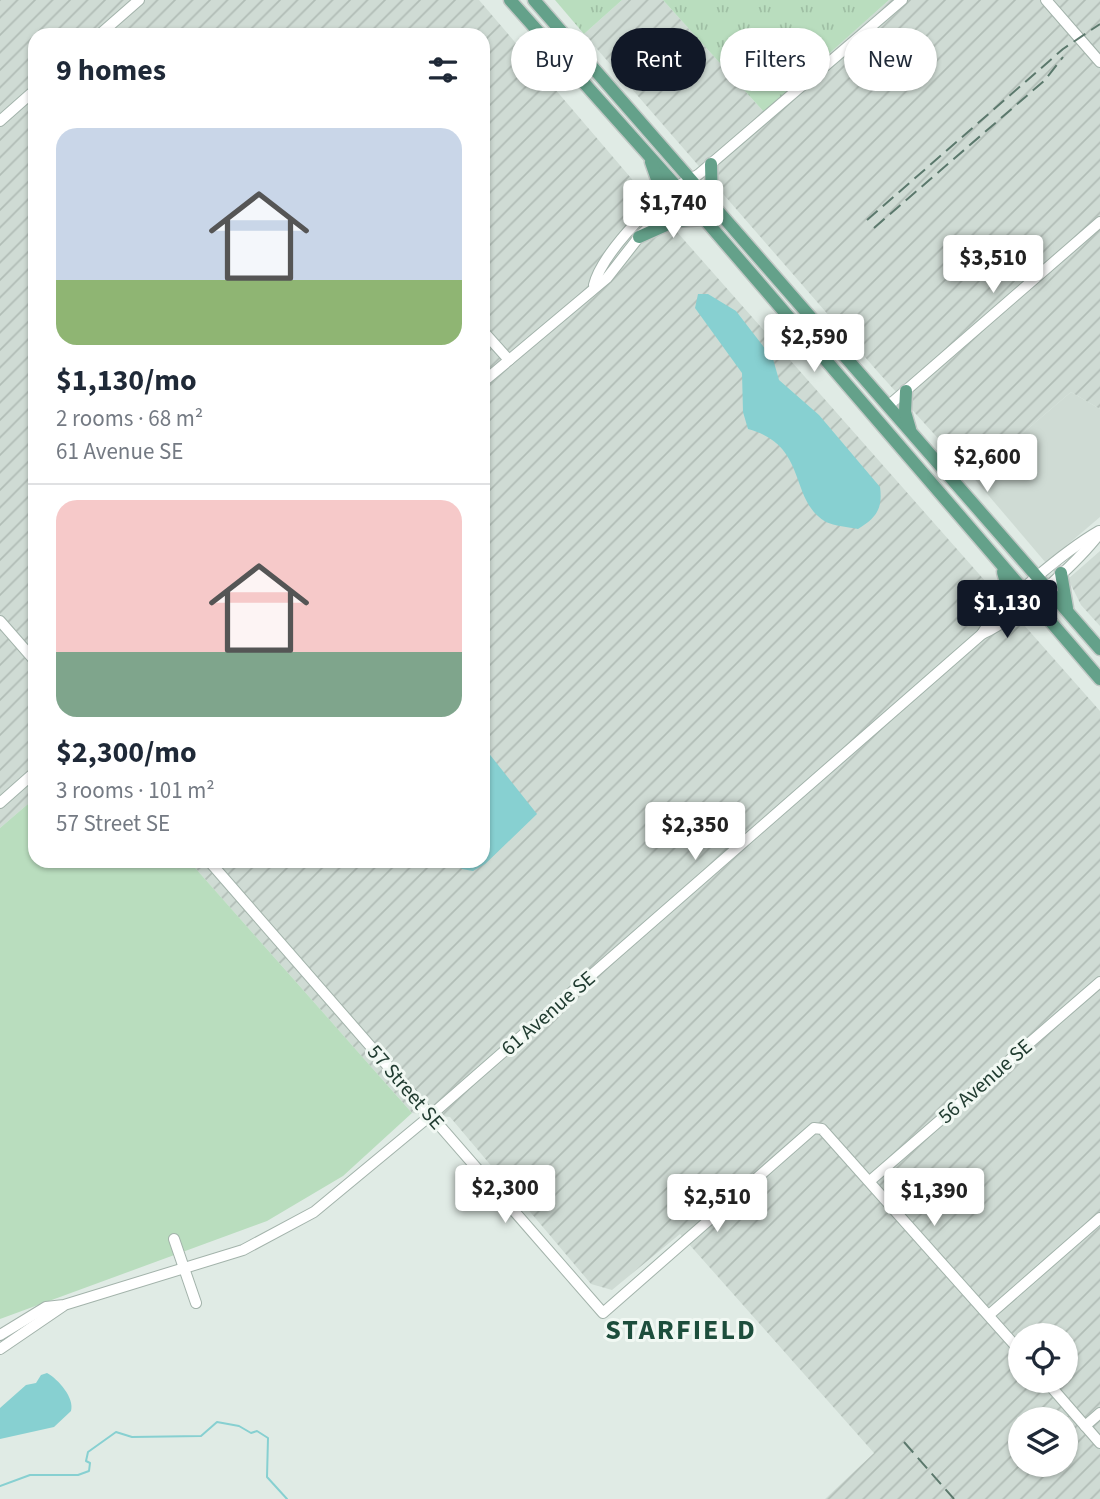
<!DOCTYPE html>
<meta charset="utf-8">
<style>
:root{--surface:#fff;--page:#f6f6f7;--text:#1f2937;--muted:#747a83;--line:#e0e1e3;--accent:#111827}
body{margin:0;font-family:"Source Sans 3",sans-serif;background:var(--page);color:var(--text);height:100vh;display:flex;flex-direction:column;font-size:26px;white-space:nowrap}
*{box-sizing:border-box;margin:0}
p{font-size:23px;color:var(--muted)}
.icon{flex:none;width:38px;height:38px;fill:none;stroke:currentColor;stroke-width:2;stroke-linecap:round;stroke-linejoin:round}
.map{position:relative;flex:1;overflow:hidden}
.panel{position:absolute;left:28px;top:28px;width:462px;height:840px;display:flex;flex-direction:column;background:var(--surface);border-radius:21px;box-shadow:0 2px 5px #0004}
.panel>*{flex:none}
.top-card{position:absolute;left:511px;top:28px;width:483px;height:63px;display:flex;gap:14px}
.fabs{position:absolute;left:1008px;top:1323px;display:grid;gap:14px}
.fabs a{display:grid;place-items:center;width:70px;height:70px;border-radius:50%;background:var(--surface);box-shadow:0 2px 5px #0004;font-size:35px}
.price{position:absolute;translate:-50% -60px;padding:0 16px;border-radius:7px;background:#fff;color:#222;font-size:23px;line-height:46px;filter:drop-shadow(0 2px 4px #0008)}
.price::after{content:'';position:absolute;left:50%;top:42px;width:21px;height:16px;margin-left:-10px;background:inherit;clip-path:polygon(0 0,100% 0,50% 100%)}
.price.current{background:var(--accent);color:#fff}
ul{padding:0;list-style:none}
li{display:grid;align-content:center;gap:14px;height:371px;padding:0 28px}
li+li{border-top:2px solid var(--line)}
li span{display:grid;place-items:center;height:217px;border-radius:21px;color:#555}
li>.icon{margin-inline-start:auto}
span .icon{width:126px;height:126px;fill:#fffc;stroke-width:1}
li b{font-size:30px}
h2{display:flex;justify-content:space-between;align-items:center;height:84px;padding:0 28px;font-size:30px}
.pill{padding:0 24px;border-radius:32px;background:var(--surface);box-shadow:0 2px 5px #0004;font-size:24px;line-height:63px}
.pill.current{background:var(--accent);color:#fff}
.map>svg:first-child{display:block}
.built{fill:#cfdbd4}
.industrial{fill:url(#industrial-furrows);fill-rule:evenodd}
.grass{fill:#b9ddbe}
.park{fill:url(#park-tufts)}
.water{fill:#87d0d1}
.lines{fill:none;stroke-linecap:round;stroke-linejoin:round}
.stream{stroke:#87d0d1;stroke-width:2}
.minor-casing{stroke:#a3b3ab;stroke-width:12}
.major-casing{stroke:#c1c8c5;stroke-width:15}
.minor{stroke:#fff;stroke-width:10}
.major{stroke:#64a18a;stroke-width:12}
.rail{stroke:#5b786c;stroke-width:2;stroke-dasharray:14 7;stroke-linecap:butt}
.labels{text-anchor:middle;stroke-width:6;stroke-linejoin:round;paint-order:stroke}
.street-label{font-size:21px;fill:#213c31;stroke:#f1f8f3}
.district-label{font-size:28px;font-weight:bold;letter-spacing:2px;fill:#1d4e3c;stroke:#f1f8f3}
</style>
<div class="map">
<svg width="1100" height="1499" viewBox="0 0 1100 1499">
<defs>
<pattern id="industrial-furrows" width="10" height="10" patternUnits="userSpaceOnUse" patternTransform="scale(1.75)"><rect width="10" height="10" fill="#cfdbd4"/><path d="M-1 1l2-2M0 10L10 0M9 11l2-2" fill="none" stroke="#b1bdb6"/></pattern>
<pattern id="park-tufts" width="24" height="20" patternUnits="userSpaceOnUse" patternTransform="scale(1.75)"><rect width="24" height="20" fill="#b9ddbe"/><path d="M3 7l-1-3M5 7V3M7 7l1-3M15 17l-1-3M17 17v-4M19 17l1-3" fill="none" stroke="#9fbfa4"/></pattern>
</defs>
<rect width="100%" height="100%" fill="#e0ebe5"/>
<polygon class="built" points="1071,392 1100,409 1100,517 1046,563 972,476"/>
<g class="industrial">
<path d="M0 0H479L677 232 1100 711V1499H825L874 1453 680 1234 612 1290 591 1284 450 1117 412 1113 189 861H483V35H35V798L0 828ZM1020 1335H1066V1381H1020ZM1020 1419H1066V1465H1020Z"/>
<polygon points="622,0 663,0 764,112 889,0 1100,0 1100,409 1071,392 972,476 878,372 584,34"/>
<polygon points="1100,551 1100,626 1081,605 1068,579"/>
</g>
<polygon class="grass" points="35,798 35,861 189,861 412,1113 343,1176 267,1221 0,1319 0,828"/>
<g class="park">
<polygon points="555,0 622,0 584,34"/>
<polygon points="663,0 889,0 764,112"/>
</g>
<g class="water">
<path d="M698 294H708L736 311 773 359 779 380 819 415 880 487C883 509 876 518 858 529 849 527 834 526 826 522 788 500 809 445 748 429L743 412 742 373 695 308Z"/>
<polygon points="483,746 537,814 485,864 473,871 462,869 455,861 483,861"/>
<path d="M47 1373C58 1379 75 1398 71 1411L54 1427 0 1439V1408L26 1385 36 1383 41 1375Z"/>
</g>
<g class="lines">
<polyline class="stream" points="0,1486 30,1475 78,1475 89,1471 90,1463 86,1461 88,1452 116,1432 132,1437 201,1436 217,1422 239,1426 251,1433 257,1431 268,1438 267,1477 287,1499"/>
<g class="minor-casing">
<g id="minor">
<polyline points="1046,0 1100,62"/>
<polyline points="99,35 139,0"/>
<polyline points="0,121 35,90"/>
<path d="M594 285C601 256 649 205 675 188 682 182 691 180 699 174L902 0"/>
<polyline points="483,331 509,360"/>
<polyline points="483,382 607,278 639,237 686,190"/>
<polyline points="888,406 1100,222"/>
<polyline points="0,621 35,661"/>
<path d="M982 634C999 604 1068 549 1099 531"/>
<polyline points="0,803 35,772"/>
<polyline points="209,861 603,1313 814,1128 822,1129 1020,1351"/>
<polyline points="871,1180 1100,982"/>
<polyline points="174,1239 196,1303"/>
<polyline points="989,1315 1100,1218"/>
<path d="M0 1335 46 1307 64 1305 243 1250 314 1212 430 1116 982 634C1015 620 1077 563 1100 533"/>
<polyline points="0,1349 63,1306"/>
<polyline points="1046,1381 1100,1443"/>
<polyline points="1085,1426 1100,1413"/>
</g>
</g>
<g class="major-casing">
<g id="major">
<polyline points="510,0 676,186 1100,679"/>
<polyline points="534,0 1100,649"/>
<polyline points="651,162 660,188 660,201"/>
<polyline points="711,164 712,204"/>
<polyline points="639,237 675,221 703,219"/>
<polyline points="906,391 905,412 910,429"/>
<polyline points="1003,572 1009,593 1007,606"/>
<polyline points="1061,573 1067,608"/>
<polyline points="1012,615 1045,615"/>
</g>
</g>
<use href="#minor" class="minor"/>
<use href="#major" class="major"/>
<g class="rail">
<polyline points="867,220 1063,49 1100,24"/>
<polyline points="874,228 1045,80 1063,57"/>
<polyline points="904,1442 954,1499"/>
</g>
</g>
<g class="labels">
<g class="street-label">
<text transform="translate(548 1013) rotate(-41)" y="7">61 Avenue SE</text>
<text transform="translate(985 1081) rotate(-41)" y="7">56 Avenue SE</text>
<text transform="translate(406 1087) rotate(49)" y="7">57 Street SE</text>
</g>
<g class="district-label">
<text x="681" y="1339">STARFIELD</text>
</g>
</g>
</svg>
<div class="fabs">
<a><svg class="icon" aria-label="locate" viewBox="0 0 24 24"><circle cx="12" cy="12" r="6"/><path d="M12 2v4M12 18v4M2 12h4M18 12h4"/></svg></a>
<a><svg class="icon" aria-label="layers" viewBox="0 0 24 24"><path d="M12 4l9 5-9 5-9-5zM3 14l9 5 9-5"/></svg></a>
</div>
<b class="price" style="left:673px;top:240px">$1,740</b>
<b class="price" style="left:993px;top:295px">$3,510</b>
<b class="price" style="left:814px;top:374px">$2,590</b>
<b class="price" style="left:987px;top:494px">$2,600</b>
<b class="price current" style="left:1007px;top:640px">$1,130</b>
<b class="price" style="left:695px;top:862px">$2,350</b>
<b class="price" style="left:505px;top:1225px">$2,300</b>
<b class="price" style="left:934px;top:1228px">$1,390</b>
<b class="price" style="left:717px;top:1234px">$2,510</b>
<div class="top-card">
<a class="pill">Buy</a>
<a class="pill current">Rent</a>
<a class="pill">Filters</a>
<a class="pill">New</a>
</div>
<section class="panel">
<h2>9 homes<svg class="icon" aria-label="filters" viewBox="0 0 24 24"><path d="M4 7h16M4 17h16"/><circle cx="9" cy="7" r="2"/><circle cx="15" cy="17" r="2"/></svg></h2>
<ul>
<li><span style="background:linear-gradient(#c9d6e8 70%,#8fb573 0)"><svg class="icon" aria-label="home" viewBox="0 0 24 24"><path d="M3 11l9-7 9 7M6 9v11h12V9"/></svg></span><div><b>$1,130/mo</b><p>2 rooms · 68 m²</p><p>61 Avenue SE</p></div></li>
<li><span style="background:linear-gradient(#f6c9c9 70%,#7fa58c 0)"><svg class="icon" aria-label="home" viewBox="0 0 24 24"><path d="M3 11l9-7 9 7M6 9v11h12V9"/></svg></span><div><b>$2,300/mo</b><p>3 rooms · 101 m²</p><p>57 Street SE</p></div></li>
</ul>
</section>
</div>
